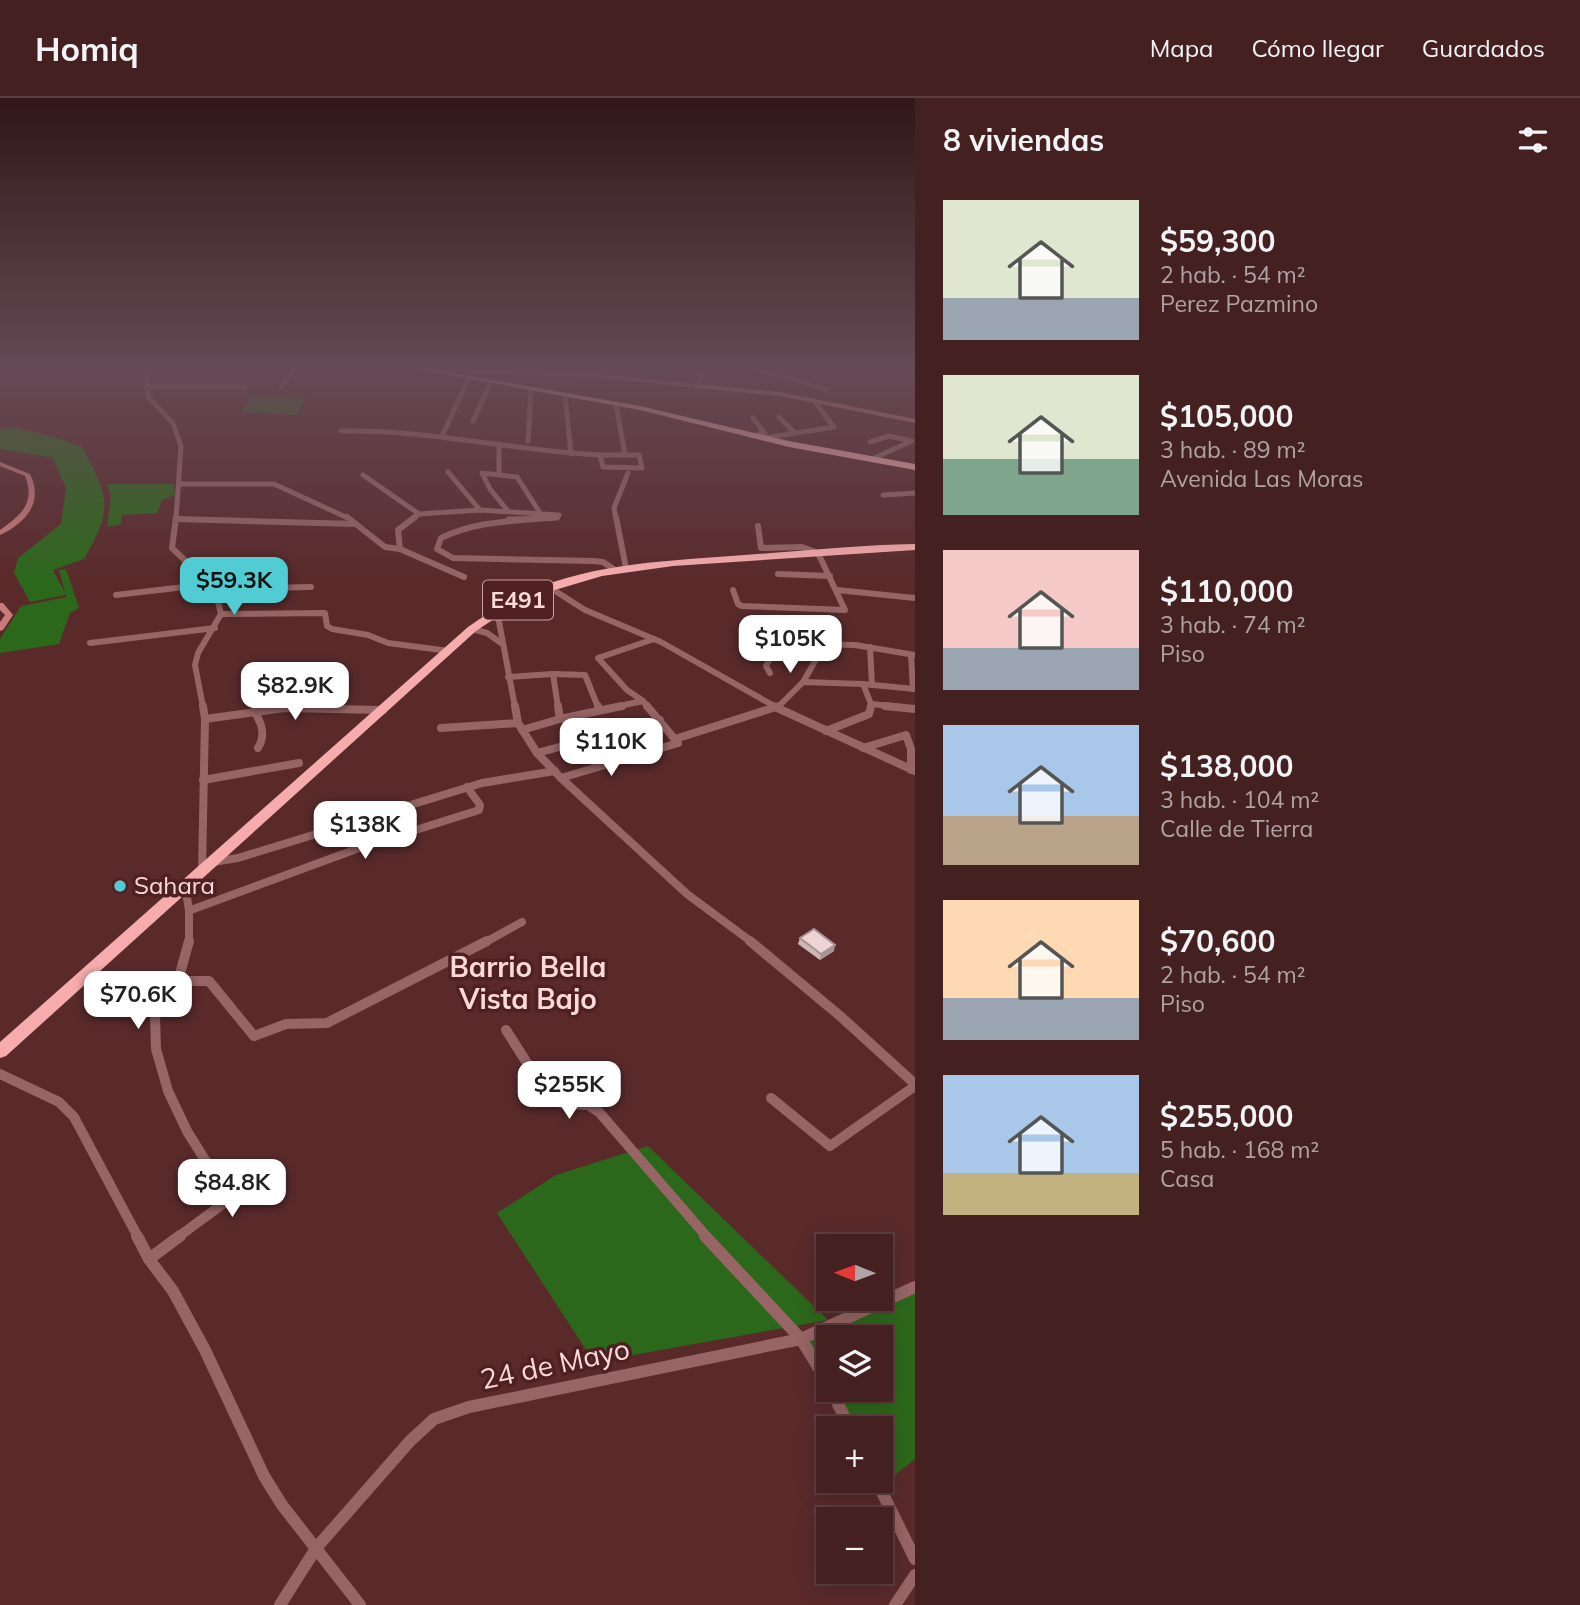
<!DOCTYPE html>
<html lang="es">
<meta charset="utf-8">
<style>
:root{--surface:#442020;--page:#4b2829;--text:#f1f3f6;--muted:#afa3a5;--line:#5c3e3e;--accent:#51ccd2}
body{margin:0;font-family:Mulish,sans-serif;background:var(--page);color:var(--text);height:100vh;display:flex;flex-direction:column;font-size:26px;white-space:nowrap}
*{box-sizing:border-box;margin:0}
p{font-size:23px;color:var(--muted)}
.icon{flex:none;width:38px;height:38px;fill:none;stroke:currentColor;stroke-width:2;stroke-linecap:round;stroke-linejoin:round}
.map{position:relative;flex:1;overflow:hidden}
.sheet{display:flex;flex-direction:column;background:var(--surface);width:665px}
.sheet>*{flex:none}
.needle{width:46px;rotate:271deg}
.controls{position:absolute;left:816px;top:1136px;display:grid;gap:14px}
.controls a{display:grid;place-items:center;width:77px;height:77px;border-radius:0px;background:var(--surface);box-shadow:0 4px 18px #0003,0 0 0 2px var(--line);font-size:35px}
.price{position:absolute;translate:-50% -60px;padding:0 16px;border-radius:14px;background:#fff;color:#222;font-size:23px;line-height:46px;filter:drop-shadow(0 2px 4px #0008)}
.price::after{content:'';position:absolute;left:50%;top:42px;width:21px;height:16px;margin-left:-10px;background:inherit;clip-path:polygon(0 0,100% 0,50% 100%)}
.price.on{background:var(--accent);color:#111}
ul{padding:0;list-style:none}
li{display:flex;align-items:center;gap:21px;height:175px;padding:0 28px}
li span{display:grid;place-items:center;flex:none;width:196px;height:140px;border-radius:0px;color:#555}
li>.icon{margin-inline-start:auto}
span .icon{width:84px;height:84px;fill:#fffc;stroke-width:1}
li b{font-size:30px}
h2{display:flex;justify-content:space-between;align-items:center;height:84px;padding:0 28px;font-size:30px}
header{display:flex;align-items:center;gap:42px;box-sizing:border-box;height:98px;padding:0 35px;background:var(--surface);border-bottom:2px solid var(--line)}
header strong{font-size:33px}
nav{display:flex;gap:38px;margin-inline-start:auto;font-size:24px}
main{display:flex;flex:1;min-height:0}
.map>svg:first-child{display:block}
.green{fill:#2c681c}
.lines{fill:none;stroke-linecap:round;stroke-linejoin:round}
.street-far4{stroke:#976565;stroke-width:5}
.street-far3{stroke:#976565;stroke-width:6}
.street-far2{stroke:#976565;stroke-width:8}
.street-far1{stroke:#976565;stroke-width:10}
.street{stroke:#976565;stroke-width:12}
.secondary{fill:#c97b7b;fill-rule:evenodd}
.highway{fill:#f6acac;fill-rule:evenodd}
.wall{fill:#cdb6b6}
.shaded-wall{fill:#a79494}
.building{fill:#eed4d4;stroke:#a79494;stroke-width:2}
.poi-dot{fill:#51ccd2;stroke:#4f1f21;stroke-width:2.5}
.labels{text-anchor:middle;stroke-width:7;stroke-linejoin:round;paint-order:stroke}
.shield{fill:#4f1f21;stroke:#c7a2a2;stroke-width:2}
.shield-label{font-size:23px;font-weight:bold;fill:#fadad9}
.poi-label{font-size:24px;fill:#fadad9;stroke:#4f1f21;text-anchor:start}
.quarter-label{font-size:28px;font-weight:bold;fill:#fadad9;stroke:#4f1f21}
.near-street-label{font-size:28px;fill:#fadad9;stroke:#4f1f21}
</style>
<header>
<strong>Homiq</strong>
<nav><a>Mapa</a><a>Cómo llegar</a><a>Guardados</a></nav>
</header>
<main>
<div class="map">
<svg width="915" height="1507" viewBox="0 0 915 1507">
<rect width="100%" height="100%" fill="#5a2a2b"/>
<g class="green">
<polygon points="253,297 306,300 296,317 241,314"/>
<path d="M16 330 55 339 82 349C109 400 114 409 84 461L53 472 65 495 59 472 66 471 79 510 70 515 59 546 0 555V541L21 508 67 499 66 497 30 504 14 475 18 460 61 426 66 390 53 360 0 351V331Z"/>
<polygon points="107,386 173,386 175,397 162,402 157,415 122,417 121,426 107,429 111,397"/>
<polygon points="648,1048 828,1222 594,1264 497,1115 556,1077"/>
<polygon points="915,1189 915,1361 886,1384 880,1374 880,1330 856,1330 835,1292 880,1292 880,1239 828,1239 828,1278 807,1241"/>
</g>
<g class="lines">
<g class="street-far4">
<polyline points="146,270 148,299 173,325 181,348 176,421"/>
<polyline points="319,270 324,270"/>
<polyline points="755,270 826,291"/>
<polyline points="147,289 245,289"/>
<polyline points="281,289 296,270"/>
<polyline points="696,289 703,274 709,270"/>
<polyline points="565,297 571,356"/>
<polyline points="616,306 625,357"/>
<polyline points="779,319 795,335"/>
<polyline points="753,320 765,336 759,336"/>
<polyline points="473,323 491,284"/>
<path d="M341 333C428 331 513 353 600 357"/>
<polyline points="442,338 469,280"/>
<polyline points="764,340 834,329 815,304"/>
<polyline points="528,343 531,291"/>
<polyline points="870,344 889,338 912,343 872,361"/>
<polyline points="499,346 499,376"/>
<polygon points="600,357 639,357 642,370 603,369"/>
<polyline points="448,374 480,412"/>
<polyline points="363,377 419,416"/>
<polyline points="180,386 274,386 350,421"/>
<polyline points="883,397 915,395"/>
<polyline points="508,413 490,391 482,375 517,379 540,415"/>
<polyline points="177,421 181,421"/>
<polyline points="412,421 419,416 480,412 559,417 557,420 508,421"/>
<polyline points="616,421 614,410 628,375"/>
</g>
<g class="street-far3">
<polyline points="176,419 172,450 215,491 221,516 198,555 195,567 203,609"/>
<polyline points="347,419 385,449 400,451 398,432 415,419"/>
<path d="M557 419C517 424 480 421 441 440L437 451 453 460 594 463 603 464 615 472"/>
<polyline points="616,419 626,470"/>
<polyline points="177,421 356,426"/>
<polyline points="400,451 464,479"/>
<polyline points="778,476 830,478"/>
<polyline points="549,489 585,512 661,544 776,609"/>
<polyline points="215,491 311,489"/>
<polyline points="733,492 738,506 742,508 845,512 818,455 802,449 761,450 758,428"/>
<polyline points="837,492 915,500"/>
<polyline points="116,497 210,486"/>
<polyline points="497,513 515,609"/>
<polyline points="221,516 325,515 327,528 332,531 368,537 388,545 449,553"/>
<polyline points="472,531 487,535 501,545"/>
<polyline points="90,545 215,530"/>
<polyline points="762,545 855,547 915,557"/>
<polyline points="870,549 872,587"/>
<polyline points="911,557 913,591"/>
<polyline points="770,575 766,568 778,546"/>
<polyline points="553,576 585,577 598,609"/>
<polyline points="508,579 553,576 558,609"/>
<polyline points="803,584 825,546"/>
<polyline points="863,586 915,591"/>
<polyline points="643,603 648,609"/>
<polyline points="614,609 643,603 627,592 598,560 654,541"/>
<polyline points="778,609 803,584 863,586 871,606"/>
<polyline points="870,609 871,606 901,609"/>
</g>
<g class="street-far2">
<polyline points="515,608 518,625 537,655 561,680 687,796 753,845"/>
<polyline points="598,608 599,611"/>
<polyline points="773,608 915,673"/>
<polyline points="885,608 915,611"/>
<path d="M254 613C262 625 266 637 258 650"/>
<polyline points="205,621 285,610 383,612"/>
<polyline points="560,621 622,608"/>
<polyline points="441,630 518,625"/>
<polyline points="522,632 560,621 558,608"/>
<polyline points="826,633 869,616 871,608"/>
<polyline points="675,641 779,608"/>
<polyline points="863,650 906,637 911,651 911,672"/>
<polyline points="537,655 660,622"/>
<polyline points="561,680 678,645 647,608"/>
<polyline points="203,682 299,665"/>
<polyline points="213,764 238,760 482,685 555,673"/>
<polyline points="202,773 205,621 203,608"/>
<polyline points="185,788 189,812 189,845"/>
<polyline points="191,812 362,749 479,712 480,707 467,689"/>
<polyline points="484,845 522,824"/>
</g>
<g class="street-far1">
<polyline points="750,843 839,917 915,986"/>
<polyline points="178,883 209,883 254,938 286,926 327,925 487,843"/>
<polyline points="506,932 536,979 563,1006 588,1007 599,1014 707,1139"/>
<polyline points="0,976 59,1004 74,1019 138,1139"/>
<polyline points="771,1000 830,1048 915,988"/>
<polyline points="178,1139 235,1097 235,1093 205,1062 187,1033 168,993 156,951 155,918 178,883 189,843"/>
</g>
<g class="street">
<polyline points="137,1138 149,1161 173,1193 205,1252 264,1378 282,1407 360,1507"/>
<polyline points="705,1138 801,1241 828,1285"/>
<polyline points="149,1161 180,1138"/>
<polyline points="831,1292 850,1330"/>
<polyline points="876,1382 915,1461"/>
<polyline points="280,1507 317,1449 410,1343 434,1321 469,1309 801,1241 915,1189"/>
<polyline points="895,1507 915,1477"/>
</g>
<g class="secondary">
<polygon points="419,270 588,275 780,294 915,321 915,325 780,298 588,279 421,273 419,272"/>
<path d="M0 364 30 376C44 404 26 425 0 437V432C21 417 36 405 25 378L0 368Z"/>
<polygon points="0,505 3,505 13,517 3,532 0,533 0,524 5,517 0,512"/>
</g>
<g class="highway">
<polygon points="409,270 425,270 640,308 789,343 915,366 915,372 789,349 640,312"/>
<path d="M915 446V452L673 468 602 478 538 497 506 513 476 533 6 958 0 960V944L468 529C488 515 507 503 528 494 595 464 672 463 744 457 801 453 858 447 915 446Z"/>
</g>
</g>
<polygon class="wall" points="800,840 834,853 820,862 798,846"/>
<polygon class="shaded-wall" points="835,847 834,853 820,862 821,856"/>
<polygon class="building" points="814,831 835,847 821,856 800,840"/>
<linearGradient id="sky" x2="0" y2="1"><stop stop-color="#321718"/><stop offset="0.56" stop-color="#654a55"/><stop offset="1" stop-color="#654a55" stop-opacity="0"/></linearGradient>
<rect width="915" height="481" fill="url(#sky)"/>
<circle class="poi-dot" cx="120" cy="788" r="7"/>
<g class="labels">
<rect class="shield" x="483" y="482.5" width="70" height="39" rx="5"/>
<g class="shield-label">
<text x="518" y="510">E491</text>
</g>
<g class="poi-label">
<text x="134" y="796">Sahara</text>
</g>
<g class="quarter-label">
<text x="528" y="879">Barrio Bella<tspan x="528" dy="32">Vista Bajo</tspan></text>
</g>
<g class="near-street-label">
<text transform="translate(555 1266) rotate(-12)" y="10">24 de Mayo</text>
</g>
</g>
</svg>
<div class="controls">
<a><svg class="needle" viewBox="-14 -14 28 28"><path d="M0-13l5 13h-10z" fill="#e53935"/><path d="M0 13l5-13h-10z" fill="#afa3a5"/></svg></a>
<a><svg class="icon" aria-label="layers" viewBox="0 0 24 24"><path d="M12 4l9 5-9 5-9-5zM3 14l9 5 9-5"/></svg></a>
<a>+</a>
<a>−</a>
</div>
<b class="price on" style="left:234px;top:519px">$59.3K</b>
<b class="price" style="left:790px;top:577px">$105K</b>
<b class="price" style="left:295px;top:624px">$82.9K</b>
<b class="price" style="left:611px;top:680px">$110K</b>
<b class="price" style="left:365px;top:763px">$138K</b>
<b class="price" style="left:138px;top:933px">$70.6K</b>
<b class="price" style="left:569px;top:1023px">$255K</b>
<b class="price" style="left:232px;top:1121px">$84.8K</b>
</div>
<section class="sheet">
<h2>8 viviendas<svg class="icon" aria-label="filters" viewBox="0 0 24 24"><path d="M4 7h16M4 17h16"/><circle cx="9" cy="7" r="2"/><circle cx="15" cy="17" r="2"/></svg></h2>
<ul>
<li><span style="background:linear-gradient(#dfe7d0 70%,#9aa5b1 0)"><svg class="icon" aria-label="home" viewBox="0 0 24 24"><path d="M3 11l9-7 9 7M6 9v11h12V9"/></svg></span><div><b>$59,300</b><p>2 hab. · 54 m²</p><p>Perez Pazmino</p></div></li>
<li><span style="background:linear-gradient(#dfe7d0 60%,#7fa58c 0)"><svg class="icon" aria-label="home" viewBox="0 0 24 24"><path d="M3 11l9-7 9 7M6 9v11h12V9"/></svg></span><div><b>$105,000</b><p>3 hab. · 89 m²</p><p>Avenida Las Moras</p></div></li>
<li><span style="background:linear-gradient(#f6c9c9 70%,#9aa5b1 0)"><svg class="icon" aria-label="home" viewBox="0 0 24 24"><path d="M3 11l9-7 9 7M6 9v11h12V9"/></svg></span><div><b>$110,000</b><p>3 hab. · 74 m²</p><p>Piso</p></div></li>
<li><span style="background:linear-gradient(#a9c7e8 65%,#b9a48a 0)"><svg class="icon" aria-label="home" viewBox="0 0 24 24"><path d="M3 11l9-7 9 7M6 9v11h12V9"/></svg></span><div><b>$138,000</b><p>3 hab. · 104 m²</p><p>Calle de Tierra</p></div></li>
<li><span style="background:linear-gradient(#ffd9b3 70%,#9aa5b1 0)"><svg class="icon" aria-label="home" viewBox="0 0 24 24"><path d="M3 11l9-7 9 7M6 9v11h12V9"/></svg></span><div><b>$70,600</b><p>2 hab. · 54 m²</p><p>Piso</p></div></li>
<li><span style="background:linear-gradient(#a9c7e8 70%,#c2b280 0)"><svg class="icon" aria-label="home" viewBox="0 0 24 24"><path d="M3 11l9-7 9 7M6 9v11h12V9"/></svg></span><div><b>$255,000</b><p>5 hab. · 168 m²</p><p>Casa</p></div></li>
</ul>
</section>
</main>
